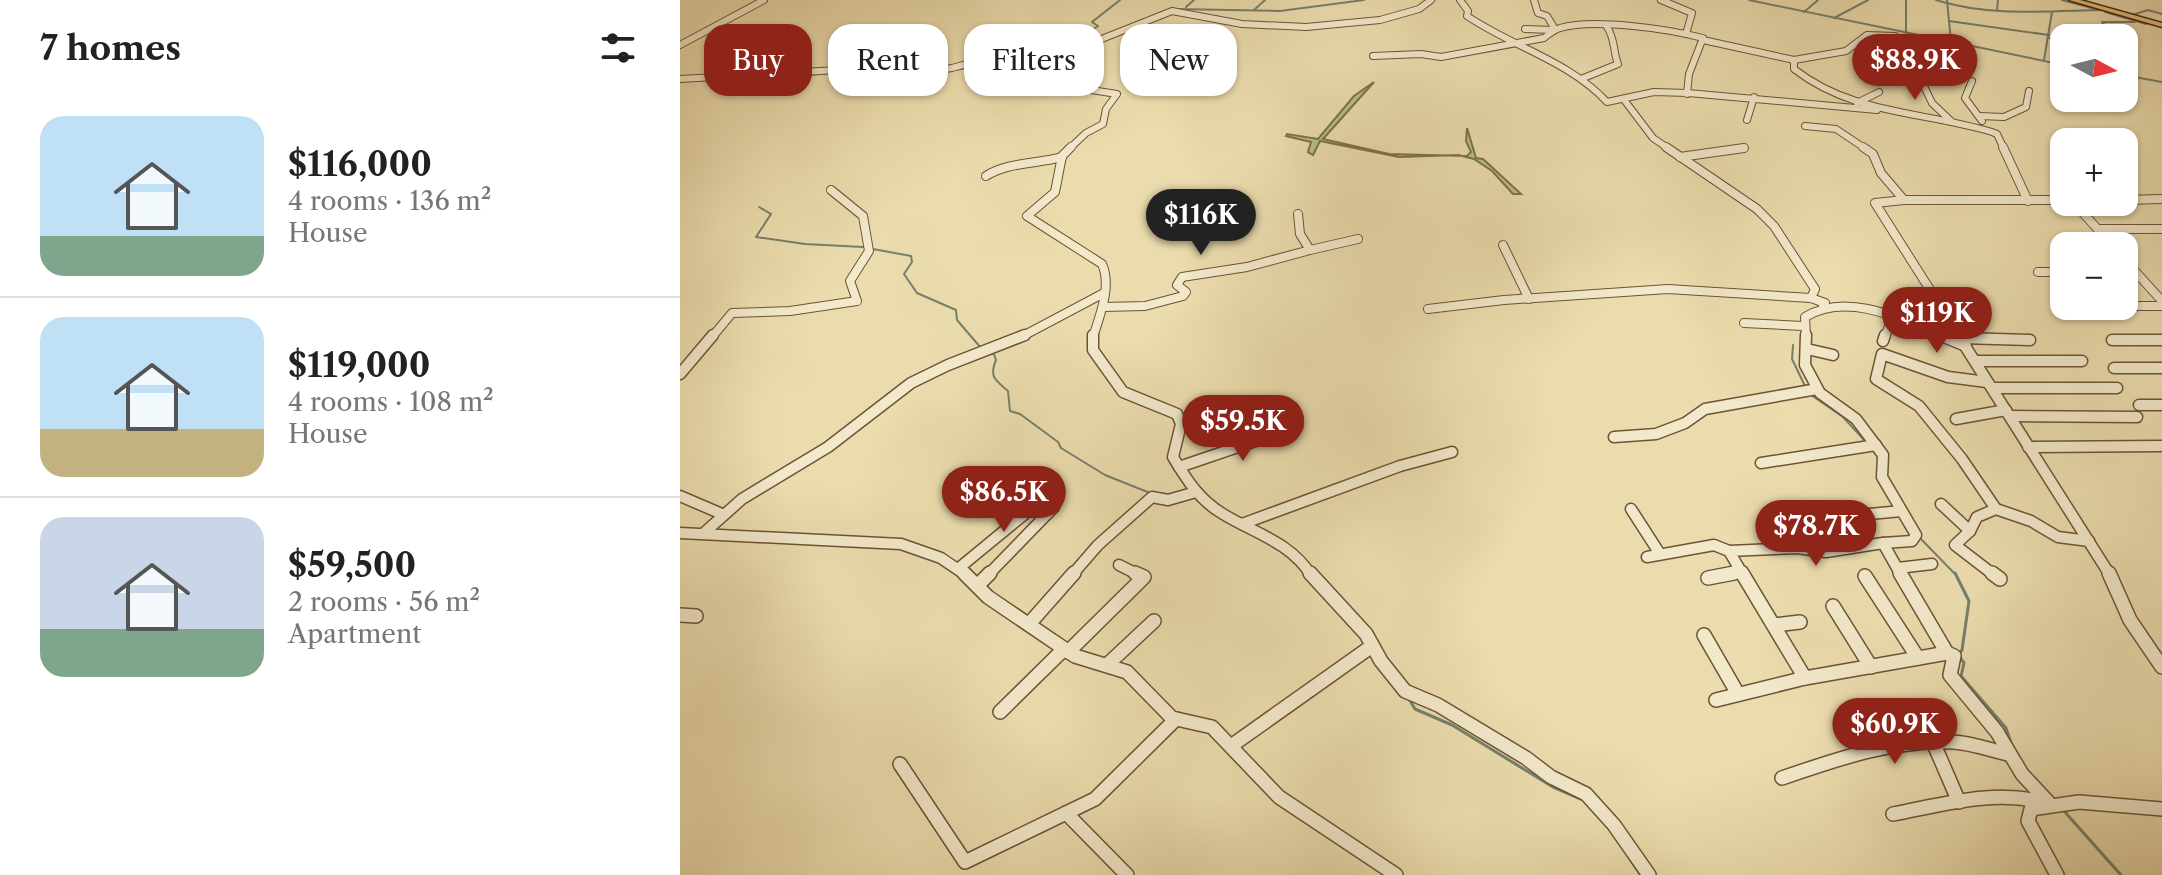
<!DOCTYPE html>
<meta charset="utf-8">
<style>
:root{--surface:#fff;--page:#f6f6f6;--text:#222;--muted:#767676;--line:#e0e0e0;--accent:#8f2418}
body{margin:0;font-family:"Libre Caslon Text",serif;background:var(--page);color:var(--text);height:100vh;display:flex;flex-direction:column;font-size:30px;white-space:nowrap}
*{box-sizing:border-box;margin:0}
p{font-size:26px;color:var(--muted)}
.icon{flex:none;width:44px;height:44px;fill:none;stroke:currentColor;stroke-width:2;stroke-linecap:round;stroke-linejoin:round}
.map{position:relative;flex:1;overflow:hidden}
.drawer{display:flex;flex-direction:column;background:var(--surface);width:680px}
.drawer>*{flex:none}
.guide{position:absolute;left:24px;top:24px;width:760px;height:72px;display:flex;gap:16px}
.needle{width:52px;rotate:97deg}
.controls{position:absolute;left:1370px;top:24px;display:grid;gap:16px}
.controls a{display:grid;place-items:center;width:88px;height:88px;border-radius:16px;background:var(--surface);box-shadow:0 2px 6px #0004;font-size:40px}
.price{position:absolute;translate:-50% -68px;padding:0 18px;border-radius:28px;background:var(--accent);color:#fff;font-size:26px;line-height:52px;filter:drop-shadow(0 2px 4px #0008)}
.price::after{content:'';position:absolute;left:50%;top:48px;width:24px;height:18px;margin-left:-12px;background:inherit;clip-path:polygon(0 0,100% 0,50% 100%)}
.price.active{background:#222;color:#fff}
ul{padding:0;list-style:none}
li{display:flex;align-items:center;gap:24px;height:200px;padding:0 40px}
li+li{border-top:2px solid var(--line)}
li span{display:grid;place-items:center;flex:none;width:224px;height:160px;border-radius:24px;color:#555}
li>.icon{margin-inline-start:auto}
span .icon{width:96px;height:96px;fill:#fffc;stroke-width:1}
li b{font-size:34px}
h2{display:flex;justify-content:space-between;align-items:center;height:96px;padding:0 40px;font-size:34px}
.pill{padding:0 28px;border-radius:24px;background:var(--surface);box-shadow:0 2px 6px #0004;font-size:28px;line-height:72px}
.pill.active{background:var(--accent);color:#fff}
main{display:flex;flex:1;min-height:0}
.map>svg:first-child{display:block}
.green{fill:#b8c089;stroke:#7c724c;stroke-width:2}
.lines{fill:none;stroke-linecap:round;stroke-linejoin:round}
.stream-far1{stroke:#75806d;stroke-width:2}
.stream{stroke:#75806d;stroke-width:3}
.minor-far3-casing{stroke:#6c5336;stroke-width:8}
.minor-far2-casing{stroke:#6c5336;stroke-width:10}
.minor-far1-casing{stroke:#6c5336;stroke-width:13}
.minor-casing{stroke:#6c5336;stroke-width:16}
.major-casing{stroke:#41250f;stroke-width:3}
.minor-far3{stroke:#f2e8ca;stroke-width:6}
.minor-far2{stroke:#f2e8ca;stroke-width:8}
.minor-far1{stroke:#f2e8ca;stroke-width:10}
.minor{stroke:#f2e8ca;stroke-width:13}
.major{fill:#e6be76;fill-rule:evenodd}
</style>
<main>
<section class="drawer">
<h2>7 homes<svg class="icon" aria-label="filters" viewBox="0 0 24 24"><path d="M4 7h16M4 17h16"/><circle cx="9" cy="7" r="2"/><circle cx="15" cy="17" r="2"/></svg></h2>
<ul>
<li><span style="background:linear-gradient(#bfe0f5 75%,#7fa58c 0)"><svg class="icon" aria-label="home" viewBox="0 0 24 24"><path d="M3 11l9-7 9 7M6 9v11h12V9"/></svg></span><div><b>$116,000</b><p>4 rooms · 136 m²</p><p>House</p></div></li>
<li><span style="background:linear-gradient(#bfe0f5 70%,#c2b280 0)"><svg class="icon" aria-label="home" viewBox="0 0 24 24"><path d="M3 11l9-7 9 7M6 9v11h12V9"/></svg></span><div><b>$119,000</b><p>4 rooms · 108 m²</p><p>House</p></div></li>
<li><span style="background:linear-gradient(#c9d6e8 70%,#7fa58c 0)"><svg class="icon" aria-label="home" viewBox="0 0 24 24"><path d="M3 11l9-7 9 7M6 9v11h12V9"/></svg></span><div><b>$59,500</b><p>2 rooms · 56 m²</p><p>Apartment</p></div></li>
</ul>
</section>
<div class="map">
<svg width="1482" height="875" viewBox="0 0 1482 875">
<rect width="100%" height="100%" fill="#ebdcad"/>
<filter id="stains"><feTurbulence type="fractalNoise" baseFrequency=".0025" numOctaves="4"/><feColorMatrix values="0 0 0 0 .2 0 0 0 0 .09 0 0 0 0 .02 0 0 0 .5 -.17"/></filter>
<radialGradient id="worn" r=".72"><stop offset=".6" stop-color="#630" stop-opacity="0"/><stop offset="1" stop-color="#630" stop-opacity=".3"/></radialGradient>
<polygon class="green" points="694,82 643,139 709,154 787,156 791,152 786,141 787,128 796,158 803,159 841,194 833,194 812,171 794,159 778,155 719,157 640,141 633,155 628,152 631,142 606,136 607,134 638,139 674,96"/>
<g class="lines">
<g class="stream-far1">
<polyline points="1069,0 1384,65"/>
<polyline points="1226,0 1226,33"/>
<path d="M1256 0C1310 17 1368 11 1424 10"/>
<polyline points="1267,0 1271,42"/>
<polyline points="1382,0 1419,10"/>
<polyline points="506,7 514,0"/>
<polyline points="495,9 600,11 684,0"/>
<polyline points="574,10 585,0"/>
<polyline points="1317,10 1318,0"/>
<polyline points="1124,12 1138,0"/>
<polyline points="1425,12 1466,24"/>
<polyline points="1452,15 1468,10 1482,14"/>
<polyline points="1154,18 1188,0"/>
<polyline points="1269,21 1369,35"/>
<polyline points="1369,38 1384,40"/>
<polyline points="1435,38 1422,22 1455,22"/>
<polyline points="400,42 400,38 418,26 412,22 440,0"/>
<polyline points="1444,50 1449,63 1447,75"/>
<polyline points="1364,60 1372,12"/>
<polyline points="276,70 344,54"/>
<polyline points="205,75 230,75"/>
<polyline points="1444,75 1482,82"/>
<polyline points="49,79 139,74"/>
<polyline points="79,207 91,214 76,237 125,244 183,247"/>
<polyline points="193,249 231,256 232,262 224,274 237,293 276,310 277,320 301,348"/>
<polyline points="1113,345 1112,359 1125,386"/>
<path d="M309 353 314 354 316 360C309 377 315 380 328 391L330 411 340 414 378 442 381 448 425 475 470 493"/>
<polyline points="1131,395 1163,417 1186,442"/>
<polyline points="578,538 590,545"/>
<polyline points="1240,538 1276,575"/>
</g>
<g class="stream">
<polyline points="1275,573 1289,601 1282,650 1278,655 1284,663 1281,676 1326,728 1331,743"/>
<polyline points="729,699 735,709 772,725 873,787 901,799"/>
<polyline points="1384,811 1441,875"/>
<polyline points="950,859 960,874"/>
</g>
<g class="minor-far3-casing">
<g id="minor-far3">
<path d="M780 0 788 11 787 16C833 47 889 61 927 102L974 92 1008 93 1197 110"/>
<polyline points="854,0 858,13 867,16 875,29"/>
<polyline points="981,0 1012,13 1006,34"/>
<polyline points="845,29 874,30"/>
<path d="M1215 36 1187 35 1166 51 1114 60V69C1173 115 1243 111 1312 132L1317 134 1324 149"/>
<polyline points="1023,40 1114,60"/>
<polyline points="0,45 84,0"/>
<polyline points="349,55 409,44 492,11 562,24 626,27 700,20 739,9 751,0"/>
<path d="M693 56 741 54 761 57 864 38C869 34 874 30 880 28 914 18 988 29 1023 38L1009 74 1007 94"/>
<polyline points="1236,61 1232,75 1241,80 1252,103 1272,122"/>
<polyline points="1195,67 1232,75"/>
<polyline points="0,79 158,70 237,73 272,68 345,48 345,52 361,64 389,72 392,87 437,94 426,109 423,124 406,133 389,149"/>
<path d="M901 79 938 64C933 51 935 38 927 27"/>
<polyline points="1292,81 1285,98 1302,121"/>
<polyline points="945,101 973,138 989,149"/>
<polyline points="1177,103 1199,92"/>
<polyline points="1299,116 1324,117 1346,107 1349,91"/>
<polyline points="1067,120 1074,97"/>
<polyline points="1125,126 1156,129 1186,149"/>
<polyline points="1056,149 1064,148"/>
</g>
</g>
<g class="minor-far2-casing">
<g id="minor-far2">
<path d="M391 147 382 156 375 192 347 216 422 264C432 286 420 315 413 337"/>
<polyline points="986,147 1077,209 1094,226 1135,289 1131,298"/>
<polyline points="1183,147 1193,154 1201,173 1224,200"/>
<polyline points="1323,147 1348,201"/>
<polyline points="1000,157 1064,148"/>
<path d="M306 176C328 162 357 164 382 157"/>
<polyline points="1444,200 1482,199"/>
<polyline points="1393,202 1433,246"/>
<polyline points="1418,229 1482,229"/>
<polyline points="823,245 849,299"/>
<polyline points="630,250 678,239"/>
<polyline points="1444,259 1482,301"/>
<polyline points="1358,272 1384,272"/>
<polyline points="1444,306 1482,306"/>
<polyline points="423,307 465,306 503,296 506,292 497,285 502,277 567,267 630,250 620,234 618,214"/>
<polyline points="748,309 824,300 988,289 1131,298 1145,303 1143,305"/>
<polyline points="1064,323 1123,326"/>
<polyline points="32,337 52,313 110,311 177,301 170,281 189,251 183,216 151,190"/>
<polyline points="341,337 424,293"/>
<path d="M1126 337 1125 317C1168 291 1221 319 1263 337"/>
<polyline points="1205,337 1212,318"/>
<polyline points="1280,337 1195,203 1224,200 1384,200"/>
</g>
</g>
<g class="minor-far1-casing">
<g id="minor-far1">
<path d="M413 335V350L443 392 497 414 501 424 493 457C507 480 519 500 543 514 574 533 610 542 631 575"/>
<polyline points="1126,335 1125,365 1140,393 1176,419 1203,455 1202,477 1236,535 1232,541 1203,543"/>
<polyline points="1259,335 1286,346"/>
<polyline points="1278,335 1430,575"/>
<polyline points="1281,338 1350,340"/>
<polyline points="1432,340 1482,340"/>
<polyline points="1203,341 1205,335"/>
<polyline points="1127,349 1153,355"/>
<polyline points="1295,361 1402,361"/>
<polyline points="1434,368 1482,368"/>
<polyline points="0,374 33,335"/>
<polyline points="1307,382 1268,377 1202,354 1196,379 1239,406 1282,459 1316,509"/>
<polyline points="1313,388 1437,388"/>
<polyline points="1459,405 1482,405"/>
<polyline points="1330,416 1457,417"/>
<polyline points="1276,419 1326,410"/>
<polyline points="934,437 976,434 1005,423 1025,409 1137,389"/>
<polyline points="1348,447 1482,446"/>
<polyline points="1081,463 1196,445"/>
<polyline points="499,467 617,427"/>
<polyline points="0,496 42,514"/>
<polyline points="1261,504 1290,531 1297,517 1316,509 1351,521 1378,537 1409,541"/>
<polyline points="951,509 980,554"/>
<polyline points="1170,516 1221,511"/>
<polyline points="562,524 720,466 772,452"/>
<polyline points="1290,531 1275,545 1314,575"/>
<polyline points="25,532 62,499 148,447 231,383 268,365 345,335"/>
<polyline points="0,533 221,544 261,558 286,575"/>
<polyline points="967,557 1034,545 1049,551"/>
<polyline points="439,565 459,575"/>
<polyline points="279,568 363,499"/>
<polyline points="1218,568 1252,564"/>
<polyline points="308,575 374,507"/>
<polyline points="392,575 418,545 472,497 488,500 516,492"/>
<polyline points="1044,575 1062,571"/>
<polyline points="1063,575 1049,551 1117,548 1146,552 1203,543 1221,575"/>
</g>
</g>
<g class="minor-casing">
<g id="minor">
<polyline points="284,573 308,597 395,656 447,672 492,718 532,727 599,797 716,875"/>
<polyline points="630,573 686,634 701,661 725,691 758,705 846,758 871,777 906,794 934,825 969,875"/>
<polyline points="1062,573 1125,678"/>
<polyline points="1220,573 1267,653"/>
<polyline points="1312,573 1320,579"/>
<polyline points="1429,573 1450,620 1482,667"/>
<polyline points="1185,576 1238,658"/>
<polyline points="1028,578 1054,573"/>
<polyline points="298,585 310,573"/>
<polyline points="1153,606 1191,667"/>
<polyline points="0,615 16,616"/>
<polyline points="349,624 394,573"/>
<polyline points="1095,625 1120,622"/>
<polyline points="1024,635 1058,694"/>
<polyline points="388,652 464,577 455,573"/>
<polyline points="428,664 474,621"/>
<polyline points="1036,700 1125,678 1267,653 1274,656 1270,675 1317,732 1342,774 1369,803"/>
<polyline points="320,712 384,649"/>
<polyline points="1253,742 1279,802"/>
<polyline points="551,746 692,646"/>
<polyline points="220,764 285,862 415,799 496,719"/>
<path d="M1102 778C1157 759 1214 739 1273 742 1292 743 1310 750 1328 754"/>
<polyline points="386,813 447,875"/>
<path d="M1213 814C1265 804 1315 789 1367 803"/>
<polyline points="1377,875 1348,821 1351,809 1399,802 1482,809"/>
</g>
</g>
<g class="major-casing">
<polygon id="major" points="1389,0 1400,0 1482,23 1482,27"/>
</g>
<use href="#minor-far3" class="minor-far3"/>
<use href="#minor-far2" class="minor-far2"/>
<use href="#minor-far1" class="minor-far1"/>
<use href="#minor" class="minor"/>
<use href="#major" class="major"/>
</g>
<rect width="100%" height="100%" filter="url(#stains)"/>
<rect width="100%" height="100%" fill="url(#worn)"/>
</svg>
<div class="controls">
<a><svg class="needle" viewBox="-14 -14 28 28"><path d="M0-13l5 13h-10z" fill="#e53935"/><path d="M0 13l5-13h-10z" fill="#767676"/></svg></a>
<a>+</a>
<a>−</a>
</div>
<b class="price" style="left:1235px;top:102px">$88.9K</b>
<b class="price active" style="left:521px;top:257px">$116K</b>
<b class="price" style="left:1257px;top:355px">$119K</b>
<b class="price" style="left:563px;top:463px">$59.5K</b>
<b class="price" style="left:324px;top:534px">$86.5K</b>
<b class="price" style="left:1136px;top:568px">$78.7K</b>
<b class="price" style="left:1215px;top:766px">$60.9K</b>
<div class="guide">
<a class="pill active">Buy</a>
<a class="pill">Rent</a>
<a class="pill">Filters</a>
<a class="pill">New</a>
</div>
</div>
</main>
